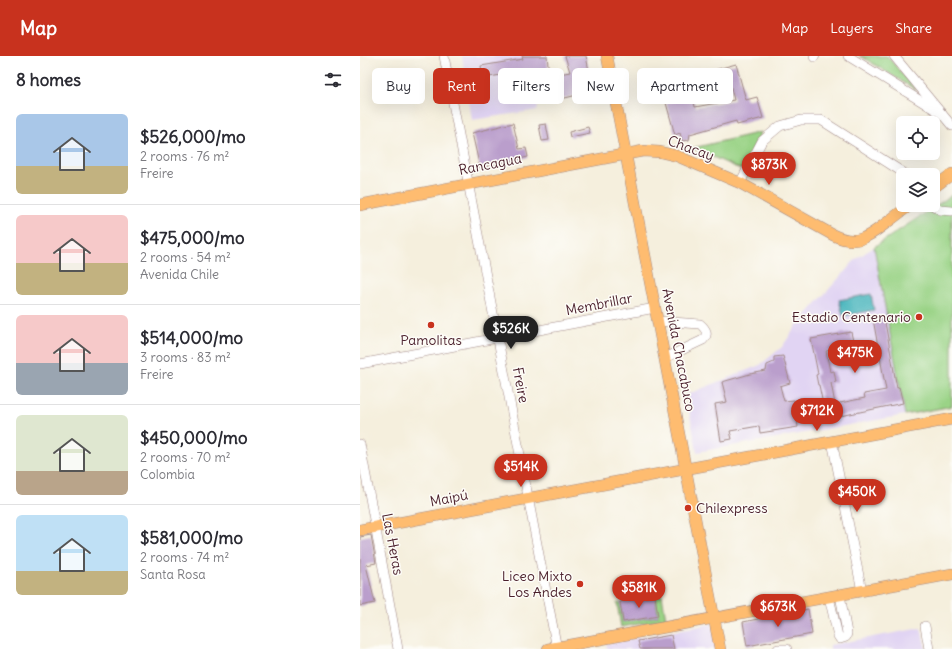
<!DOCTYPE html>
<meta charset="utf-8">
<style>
:root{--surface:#fff;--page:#f2f2f3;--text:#2b2b33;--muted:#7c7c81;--line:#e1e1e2;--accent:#c8321e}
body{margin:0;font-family:Delius,sans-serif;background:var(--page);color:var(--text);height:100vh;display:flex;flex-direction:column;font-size:15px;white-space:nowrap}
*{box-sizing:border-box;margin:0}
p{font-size:13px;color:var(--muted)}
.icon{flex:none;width:22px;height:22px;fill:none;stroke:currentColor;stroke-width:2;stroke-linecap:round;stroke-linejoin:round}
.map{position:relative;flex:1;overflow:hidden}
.details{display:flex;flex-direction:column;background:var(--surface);width:360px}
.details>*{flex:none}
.hud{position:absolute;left:12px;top:12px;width:380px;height:36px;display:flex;gap:8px}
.controls{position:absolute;left:536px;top:60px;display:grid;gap:8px}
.controls a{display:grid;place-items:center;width:44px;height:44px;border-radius:6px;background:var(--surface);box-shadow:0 4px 16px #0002;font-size:20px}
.price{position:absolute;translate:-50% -34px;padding:0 9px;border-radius:14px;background:var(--accent);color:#fff;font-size:13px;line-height:26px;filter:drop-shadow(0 1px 2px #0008)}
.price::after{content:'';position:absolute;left:50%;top:24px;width:12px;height:9px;margin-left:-6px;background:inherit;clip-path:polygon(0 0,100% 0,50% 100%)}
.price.on{background:#222;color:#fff}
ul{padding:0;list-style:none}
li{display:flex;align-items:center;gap:12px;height:100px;padding:0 16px}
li+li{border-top:1px solid var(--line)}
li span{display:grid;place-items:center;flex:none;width:112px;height:80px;border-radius:6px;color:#555}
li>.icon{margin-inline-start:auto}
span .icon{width:48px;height:48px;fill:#fffc;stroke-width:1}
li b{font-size:17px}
h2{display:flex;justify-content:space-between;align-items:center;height:48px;padding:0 16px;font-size:17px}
.pill{padding:0 14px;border-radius:6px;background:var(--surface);box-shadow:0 4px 16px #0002;font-size:14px;line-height:36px}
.pill.on{background:var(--accent);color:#fff}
header{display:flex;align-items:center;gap:24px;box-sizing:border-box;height:56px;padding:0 20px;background:var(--accent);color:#fff}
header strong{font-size:19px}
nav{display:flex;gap:22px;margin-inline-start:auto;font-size:14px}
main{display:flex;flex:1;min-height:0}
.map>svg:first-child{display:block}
.built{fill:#e1d4f3}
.green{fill:#9ad386;stroke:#727958}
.water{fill:#44b4bc;stroke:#476a74}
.building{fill:#ba9ecc;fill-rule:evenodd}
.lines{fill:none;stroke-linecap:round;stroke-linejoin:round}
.minor-casing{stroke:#a08784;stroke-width:10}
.major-casing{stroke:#a08784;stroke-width:12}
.minor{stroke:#fff;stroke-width:9}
.major{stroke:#febc70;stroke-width:11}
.poi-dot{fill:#c8321e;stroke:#fdfcf7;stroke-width:1.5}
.labels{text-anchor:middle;stroke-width:3;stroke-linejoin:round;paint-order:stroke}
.street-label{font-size:14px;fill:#4a1f2b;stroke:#fdfcf7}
.poi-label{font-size:14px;fill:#4a1f2b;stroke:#fdfcf7;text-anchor:end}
</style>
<header>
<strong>Map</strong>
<nav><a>Map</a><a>Layers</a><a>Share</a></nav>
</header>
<main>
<section class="details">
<h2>8 homes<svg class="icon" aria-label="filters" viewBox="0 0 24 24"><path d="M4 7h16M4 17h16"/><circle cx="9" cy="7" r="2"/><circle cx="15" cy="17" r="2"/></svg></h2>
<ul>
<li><span style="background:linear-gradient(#a9c7e8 65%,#c2b280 0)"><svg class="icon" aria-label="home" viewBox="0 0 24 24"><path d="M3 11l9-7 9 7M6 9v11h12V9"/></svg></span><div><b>$526,000/mo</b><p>2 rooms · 76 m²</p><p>Freire</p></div></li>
<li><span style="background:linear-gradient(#f6c9c9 60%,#c2b280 0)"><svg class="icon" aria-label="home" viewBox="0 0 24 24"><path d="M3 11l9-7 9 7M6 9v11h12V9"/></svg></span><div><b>$475,000/mo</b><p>2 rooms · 54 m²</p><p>Avenida Chile</p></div></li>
<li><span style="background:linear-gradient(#f6c9c9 60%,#9aa5b1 0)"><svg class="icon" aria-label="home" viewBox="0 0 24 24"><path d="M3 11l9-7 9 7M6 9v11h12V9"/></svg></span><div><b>$514,000/mo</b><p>3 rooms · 83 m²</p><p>Freire</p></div></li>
<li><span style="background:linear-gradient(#dfe7d0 70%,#b9a48a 0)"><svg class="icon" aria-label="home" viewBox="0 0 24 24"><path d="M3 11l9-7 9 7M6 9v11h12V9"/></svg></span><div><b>$450,000/mo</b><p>2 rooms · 70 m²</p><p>Colombia</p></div></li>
<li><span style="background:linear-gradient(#bfe0f5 70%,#c2b280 0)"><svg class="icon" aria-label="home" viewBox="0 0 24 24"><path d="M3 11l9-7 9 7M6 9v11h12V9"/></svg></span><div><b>$581,000/mo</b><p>2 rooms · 74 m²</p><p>Santa Rosa</p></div></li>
</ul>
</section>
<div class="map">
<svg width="592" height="593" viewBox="0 0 592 593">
<rect width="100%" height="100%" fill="#fdfcf7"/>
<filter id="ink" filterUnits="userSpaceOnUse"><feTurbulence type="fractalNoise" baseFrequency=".025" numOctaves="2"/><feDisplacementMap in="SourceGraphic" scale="8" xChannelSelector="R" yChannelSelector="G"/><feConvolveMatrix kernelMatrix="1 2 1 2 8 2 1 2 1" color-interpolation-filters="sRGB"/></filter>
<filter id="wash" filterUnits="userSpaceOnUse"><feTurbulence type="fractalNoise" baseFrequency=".012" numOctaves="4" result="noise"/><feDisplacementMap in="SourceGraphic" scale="16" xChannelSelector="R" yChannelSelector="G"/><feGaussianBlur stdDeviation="0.9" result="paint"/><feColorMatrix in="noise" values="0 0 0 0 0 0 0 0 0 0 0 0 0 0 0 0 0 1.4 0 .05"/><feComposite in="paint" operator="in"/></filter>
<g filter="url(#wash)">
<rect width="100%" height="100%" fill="#f5efdd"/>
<g class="built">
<polygon points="102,0 170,0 178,54 112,64"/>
<polygon points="514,191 545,359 337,396 326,339 400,309 422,291 437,269 496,203"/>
<polygon points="352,568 357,593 247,593 246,588"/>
<polygon points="561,572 566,593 470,593 470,589"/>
</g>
<g class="green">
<polygon points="499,0 527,0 556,34 504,2"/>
<polygon points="401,76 382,114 333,92"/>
<polygon points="592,139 592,350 545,359 514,191"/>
<polygon points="302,539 306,563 261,571 257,547 260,546 263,566 298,560 295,540"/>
</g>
<polygon class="water" points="511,238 514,254 483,260 479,244"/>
<g id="blocks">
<g class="building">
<polygon points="162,0 187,0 189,17 172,19 171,14 123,22 121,10 163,3"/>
<polygon points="205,0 226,0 233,35 201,43 199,34 202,33 199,18 210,16"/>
<path d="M376 8 386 44 397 41 403 62 377 69 376 65 330 78 329 84 322 85 320 77 315 79 306 47 323 42 318 24ZM368 20 374 44 335 51 331 28Z"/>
<polygon points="153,67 159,93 166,92 168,101 120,112 112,77"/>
<polygon points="186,68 189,84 182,85 179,69"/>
<polygon points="228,71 230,77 210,81 209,76"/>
<polygon points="524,261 537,332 539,331 543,347 466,363 459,329 458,329 456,319 458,318 451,283 491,276 494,290 466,295 470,316 474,315 476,326 471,327 475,348 505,342 504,338 526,334 513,263"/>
<polygon points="423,300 430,327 420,330 424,345 434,344 438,371 400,377 399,370 370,375 372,383 361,385 355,348 367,346 362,326 390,318 406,315 407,309 414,306 414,301"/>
<polygon points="11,479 16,507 6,509 15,547 0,550 0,481"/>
<polygon points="295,540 298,560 263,566 260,546"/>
<polygon points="448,553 452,578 387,590 383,566"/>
<polygon points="311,579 314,593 280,593 278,585"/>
</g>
</g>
</g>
<g filter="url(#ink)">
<use href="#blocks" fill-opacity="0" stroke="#a08784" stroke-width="1"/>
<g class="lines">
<g class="minor-casing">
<g id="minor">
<polyline points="84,0 197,593"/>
<polyline points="488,0 582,58"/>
<polyline points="534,0 592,70"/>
<polyline points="454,1 455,0"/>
<polyline points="380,127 402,85 420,70 441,64 461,64 547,119"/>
<polyline points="572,149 580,154 592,155"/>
<path d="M298 265 340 268C346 273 349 278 343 284L305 302"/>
<polyline points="0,308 295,252"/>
<polyline points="472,385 502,535"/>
<polyline points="0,388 38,593"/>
<polyline points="469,541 478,580 480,583 486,581 487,577 480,539"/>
<polyline points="565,570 569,593"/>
<polyline points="418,593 427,593"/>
</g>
</g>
<g class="major-casing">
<g id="major">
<polyline points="247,0 360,593"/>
<polyline points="573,132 592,118"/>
<path d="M0 149 283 95 300 96 317 100 380 127 473 179C496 190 507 182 525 168 533 162 542 155 550 149"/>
<polyline points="0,474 592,363"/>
<polyline points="188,593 592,518"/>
</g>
</g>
<use href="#minor" class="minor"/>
<use href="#major" class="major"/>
</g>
</g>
<g class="poi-dot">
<circle cx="559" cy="261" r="4"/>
<circle cx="71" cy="269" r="4"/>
<circle cx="328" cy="452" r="4"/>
<circle cx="220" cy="528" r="4"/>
</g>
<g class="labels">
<g class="street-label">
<text transform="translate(331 92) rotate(20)" y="5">Chacay</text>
<text transform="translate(130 108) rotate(-11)" y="5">Rancagua</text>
<text transform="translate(239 248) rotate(-11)" y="5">Membrillar</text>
<text transform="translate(319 294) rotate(79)" y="5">Avenida Chacabuco</text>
<text transform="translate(161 329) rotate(79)" y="5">Freire</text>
<text transform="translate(89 442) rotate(-11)" y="5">Maipú</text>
<text transform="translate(33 488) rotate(79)" y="5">Las Heras</text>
</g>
<g class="poi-label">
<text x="551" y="266">Estadio Centenario</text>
<text x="71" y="289" text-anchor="middle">Pamolitas</text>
<text x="336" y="457" text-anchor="start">Chilexpress</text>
<text x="212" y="525">Liceo Mixto<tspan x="212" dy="16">Los Andes</tspan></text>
</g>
</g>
</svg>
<div class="controls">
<a><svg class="icon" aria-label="locate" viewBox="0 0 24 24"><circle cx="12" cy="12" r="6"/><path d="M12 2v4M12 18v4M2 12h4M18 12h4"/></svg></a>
<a><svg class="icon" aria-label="layers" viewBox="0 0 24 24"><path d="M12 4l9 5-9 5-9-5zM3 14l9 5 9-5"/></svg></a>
</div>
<b class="price" style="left:409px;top:130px">$873K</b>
<b class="price on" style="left:151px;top:294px">$526K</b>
<b class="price" style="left:495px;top:318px">$475K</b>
<b class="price" style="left:457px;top:376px">$712K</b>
<b class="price" style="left:161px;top:432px">$514K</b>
<b class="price" style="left:497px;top:457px">$450K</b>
<b class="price" style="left:279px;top:553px">$581K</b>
<b class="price" style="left:418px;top:572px">$673K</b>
<div class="hud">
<a class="pill">Buy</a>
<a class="pill on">Rent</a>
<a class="pill">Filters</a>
<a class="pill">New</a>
<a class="pill">Apartment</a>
</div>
</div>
</main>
